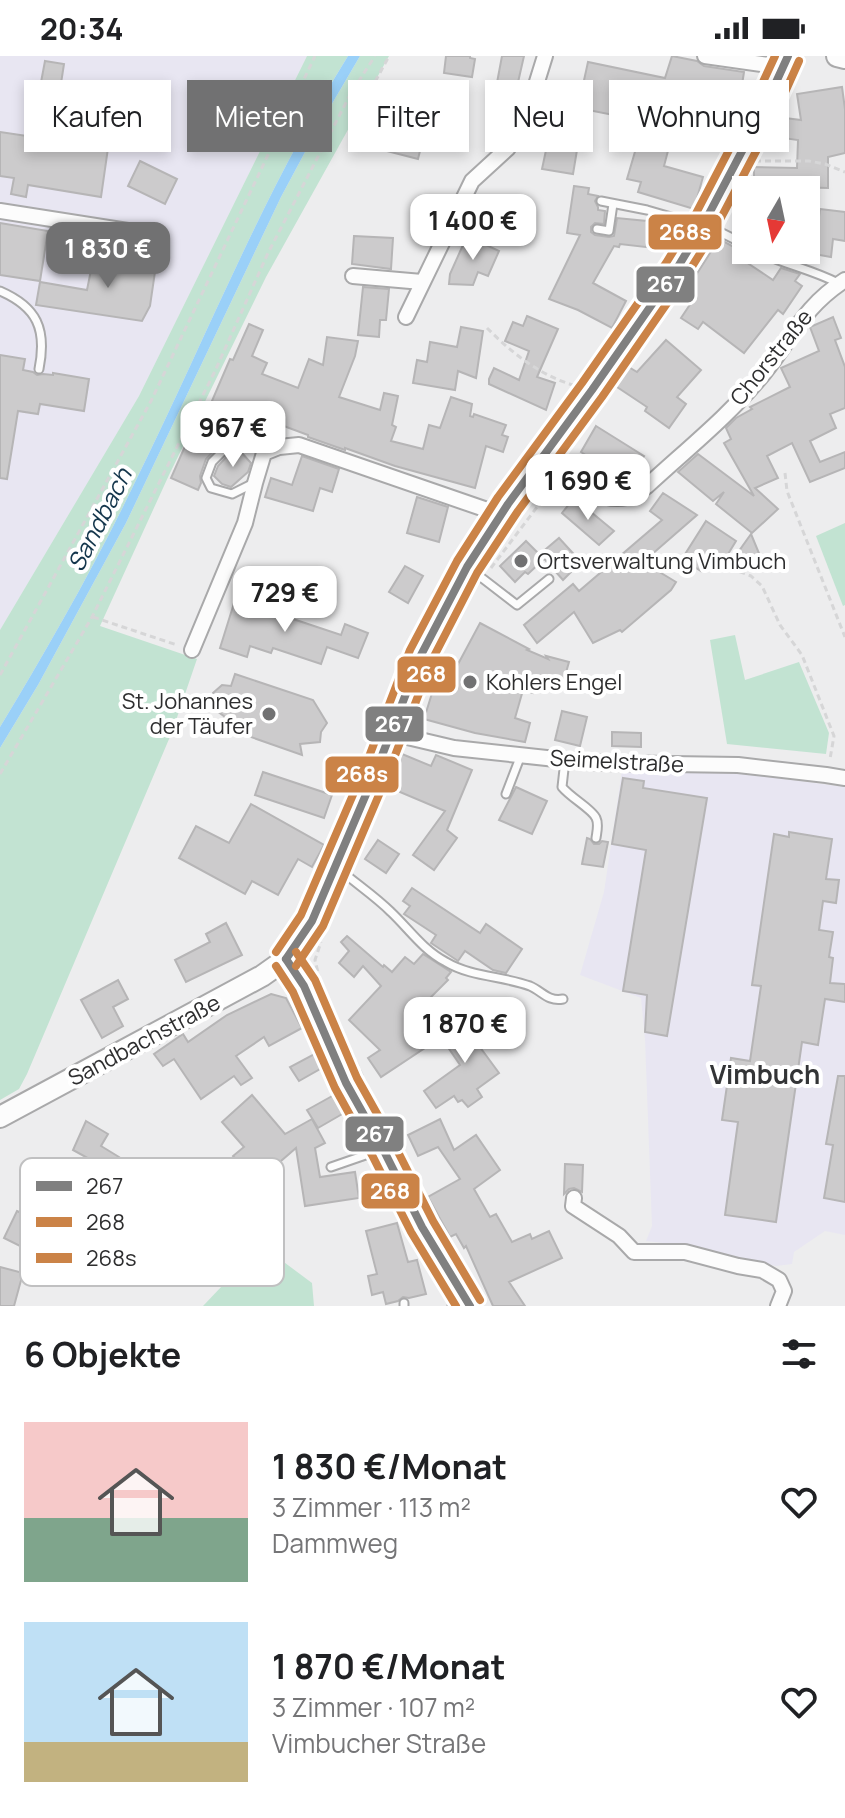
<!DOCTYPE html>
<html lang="de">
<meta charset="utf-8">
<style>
:root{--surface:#fff;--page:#f2f2f2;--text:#202124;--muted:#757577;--accent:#717172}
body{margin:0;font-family:Manrope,sans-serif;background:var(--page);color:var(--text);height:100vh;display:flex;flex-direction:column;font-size:30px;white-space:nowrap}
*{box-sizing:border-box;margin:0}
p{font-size:26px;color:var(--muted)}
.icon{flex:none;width:44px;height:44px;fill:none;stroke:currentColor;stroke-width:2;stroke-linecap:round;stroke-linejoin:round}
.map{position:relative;height:1250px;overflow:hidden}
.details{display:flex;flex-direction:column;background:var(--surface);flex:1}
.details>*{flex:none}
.banner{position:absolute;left:24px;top:24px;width:798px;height:72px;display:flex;gap:16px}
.needle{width:52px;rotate:189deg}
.fabs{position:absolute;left:732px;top:120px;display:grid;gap:16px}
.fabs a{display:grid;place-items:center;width:88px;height:88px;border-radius:0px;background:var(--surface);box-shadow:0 4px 12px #0003;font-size:40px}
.price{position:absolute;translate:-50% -68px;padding:0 18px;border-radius:16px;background:#fff;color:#222;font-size:26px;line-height:52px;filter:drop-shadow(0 2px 4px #0008)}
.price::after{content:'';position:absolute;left:50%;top:48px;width:24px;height:18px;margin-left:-12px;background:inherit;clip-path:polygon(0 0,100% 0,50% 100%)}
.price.on{background:var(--accent);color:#fff}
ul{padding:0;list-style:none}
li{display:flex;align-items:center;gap:24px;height:200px;padding:0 24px}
li span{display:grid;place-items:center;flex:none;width:224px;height:160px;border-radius:0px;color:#555}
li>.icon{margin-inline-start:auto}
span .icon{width:96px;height:96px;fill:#fffc;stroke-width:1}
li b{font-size:34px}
h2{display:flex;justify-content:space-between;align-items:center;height:96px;padding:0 24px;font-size:34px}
.pill{padding:0 28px;border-radius:0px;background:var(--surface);box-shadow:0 4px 12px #0003;font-size:28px;line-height:72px}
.pill.on{background:var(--accent);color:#fff}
.status{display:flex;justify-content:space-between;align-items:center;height:56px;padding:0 40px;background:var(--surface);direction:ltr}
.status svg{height:22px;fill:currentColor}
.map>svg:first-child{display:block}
.industrial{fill:#e8e6f2}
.green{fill:#c2e3d2}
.water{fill:#9ad0f8}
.building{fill:#cccbcc;stroke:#b6b5b6;stroke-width:2}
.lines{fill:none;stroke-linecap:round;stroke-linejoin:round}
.lane-casing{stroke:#a9a9aa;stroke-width:11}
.street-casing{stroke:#a9a9aa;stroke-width:18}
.secondary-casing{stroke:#a9a9aa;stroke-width:24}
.path{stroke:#d6d6d7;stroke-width:3;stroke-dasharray:6 4;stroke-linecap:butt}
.lane{stroke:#fcfcfc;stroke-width:7}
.street{stroke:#fcfcfc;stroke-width:14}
.secondary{stroke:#fcfcfc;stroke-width:20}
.bus-1-casing{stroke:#fff;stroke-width:14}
.bus-2-casing{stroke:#fff;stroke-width:14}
.bus-3-casing{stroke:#fff;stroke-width:14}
.bus-1{stroke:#808080;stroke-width:8}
.bus-2{stroke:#cb8347;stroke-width:8}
.bus-3{stroke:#cb8347;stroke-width:8}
.poi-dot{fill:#717172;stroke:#fff;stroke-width:3}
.labels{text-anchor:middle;stroke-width:8;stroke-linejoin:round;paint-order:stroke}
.street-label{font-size:22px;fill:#2e2e2f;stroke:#fff}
.poi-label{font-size:22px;fill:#2e2e2f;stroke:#fff;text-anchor:start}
.water-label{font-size:24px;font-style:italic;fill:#14364c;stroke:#fff}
.quarter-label{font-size:26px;font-weight:bold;fill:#333436;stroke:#fff}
.key{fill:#fff;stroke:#c0c0c1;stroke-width:2}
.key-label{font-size:22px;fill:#2e2e2f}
.line-badge{stroke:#fff;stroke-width:3}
.badge-label{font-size:22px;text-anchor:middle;font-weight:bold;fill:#fff}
</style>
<div class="status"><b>20:34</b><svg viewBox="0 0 49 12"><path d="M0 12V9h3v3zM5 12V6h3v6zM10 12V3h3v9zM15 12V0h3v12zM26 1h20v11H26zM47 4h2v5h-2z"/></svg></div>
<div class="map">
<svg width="845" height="1250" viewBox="0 0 845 1250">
<rect width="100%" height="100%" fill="#ededee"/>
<g class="industrial">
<polygon points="0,0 307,0 139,340 0,574"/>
<polygon points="622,715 731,716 845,731 845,1179 825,1175 794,1196 792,1208 776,1210 698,1191 646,1185 652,1170 645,983 641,942 580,919 604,836"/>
</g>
<g class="green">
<path d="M307 0H348C264 135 207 280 137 422 96 508 49 590 0 671V574L139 340Z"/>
<polygon points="360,0 389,0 266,221 169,419 100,570 197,603 172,676 27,1018 19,1033 0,1044 0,692 38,629 126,467 281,141 319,70"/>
<polygon points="845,467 845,549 843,550 816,480"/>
<polygon points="735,579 745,624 799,606 829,677 826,698 727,688 710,584"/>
<polygon points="261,1189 312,1227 314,1250 203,1250"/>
</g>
<path class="water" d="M348 0H360L319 70 281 141 126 467 38 629 0 692V671C49 590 96 508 137 422 207 280 264 135 348 0Z"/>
<g class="building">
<polygon points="446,0 470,0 470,2 475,3 472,21 444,17"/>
<polygon points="502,0 524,0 516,35 496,32"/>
<polygon points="672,0 697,5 704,10 744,16 741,35 727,33 717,81 674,72 664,110 703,121 694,153 638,136 641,126 627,123 644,65 578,52 588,6 665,22"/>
<polygon points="45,5 64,8 59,40 39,37"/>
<polygon points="842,31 845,53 845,97 828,101 828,132 754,130 754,111 797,112 798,84 776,81 778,61 801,64 797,38"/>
<polygon points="393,54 428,63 418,103 383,94"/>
<polygon points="551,71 580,76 573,118 542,113"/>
<polygon points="0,76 108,92 101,141 28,129 26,141 11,138 14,122 0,120"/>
<polygon points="140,105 177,123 165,148 128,130"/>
<polygon points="574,130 589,132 588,138 598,140 595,145 598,151 598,154 605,155 604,168 595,167 591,171 591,176 595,179 609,181 614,180 617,162 657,166 654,192 620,188 619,191 614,190 593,227 626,245 612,272 578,254 549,243 580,179 567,177"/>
<polygon points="820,153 845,156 845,185 833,183 831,201 814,198"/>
<polygon points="0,167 48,175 40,225 0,219"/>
<polygon points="354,180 393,182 391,213 352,208"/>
<polygon points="467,180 499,195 488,220 478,216 473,229 449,228 450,218"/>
<polygon points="719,183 747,198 743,204 773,224 781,212 800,218 795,225 802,230 783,258 778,254 744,297 703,266 698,273 681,262 691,247 682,241"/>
<polygon points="115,195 157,202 150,250 142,265 36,249 40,226 87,234 91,214 112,217"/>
<polygon points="363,231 389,233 386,264 380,264 379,281 358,279"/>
<polygon points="527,260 558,273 537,321 555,327 546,354 489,328 489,323 494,312 519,324 529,295 505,285 513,266 523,270"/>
<polygon points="833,261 841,282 835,284 845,311 845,352 830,358 836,372 810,385 820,406 845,396 845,412 810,426 792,387 767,400 778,422 755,432 778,453 752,477 716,448 724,436 713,445 678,416 698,398 754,440 724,387 731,383 726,372 736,362 752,353 750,351 790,331 781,312 819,295 810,271"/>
<polygon points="249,268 263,274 252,300 267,307 262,318 298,332 309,303 323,309 327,281 358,285 355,300 339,341 380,354 384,337 398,340 392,369 396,371 391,385 423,393 429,369 440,372 451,341 472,348 470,360 473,361 474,358 506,369 502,379 508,381 503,396 486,390 475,432 395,410 345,392 345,394 308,381 308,379 265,363 256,384 210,364 230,384 222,386 206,403 200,420 201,427 198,434 171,422 197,363 203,366 230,303 233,304"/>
<polygon points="461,271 483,275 476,322 458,315 455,334 413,327 417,304 427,306 430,286 457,291"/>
<polygon points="666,284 701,314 677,341 686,348 669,372 645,355 647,351 614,329 627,310 637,316"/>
<polygon points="0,299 25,303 23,314 33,316 37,319 43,318 53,319 53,317 89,323 84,355 40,348 38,358 18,355 7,423 0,422"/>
<polygon points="596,370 644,400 627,425 609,414 604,421 585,410 590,402 581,396"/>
<polygon points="241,396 251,407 248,416 231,431 222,428 214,420 218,410 230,397"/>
<polygon points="302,400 339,413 332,436 320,432 313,455 265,441 271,422 292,429"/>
<polygon points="663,437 697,459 643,506 676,526 671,534 622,576 620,574 593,587 574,556 537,587 524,569 573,528 579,535 662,464 650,455"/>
<polygon points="417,441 448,451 439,486 407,477"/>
<polygon points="574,442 614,475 599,489 562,457"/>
<polygon points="706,465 736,485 722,508 710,501 701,515 682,503"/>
<polygon points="751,478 763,507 746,514 739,495"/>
<polygon points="559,482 581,506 563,524 540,498"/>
<polygon points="526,485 544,503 528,518 525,516 515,526 500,510"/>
<polygon points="405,510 423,520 408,547 389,536"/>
<polygon points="235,544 258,552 260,545 286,554 284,560 341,579 345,568 368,577 358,602 327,591 321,608 273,592 271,597 250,590 247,601 220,592"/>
<polygon points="480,567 529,593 527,594 548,603 546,600 569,606 561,634 536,627 533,637 523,634 515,662 530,667 525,686 475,677 424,663 433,634 440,618 444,619 450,606 457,610"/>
<polygon points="235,618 313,644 327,667 321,676 320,686 300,688 302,699 231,674 232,671 223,668 225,661 213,652 213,637 222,629 231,630"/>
<polygon points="562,655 587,661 580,690 555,684"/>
<polygon points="612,676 641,677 641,691 612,690"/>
<polygon points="402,698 431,710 436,699 472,714 447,774 457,782 434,814 413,799 445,755 388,731"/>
<polygon points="263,716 332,739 324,762 255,739"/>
<polygon points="623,722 644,725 643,732 707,742 667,980 645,976 647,939 623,935 646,794 612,788"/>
<polygon points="516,731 547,745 532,778 499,764"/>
<polygon points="251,748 324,789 312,811 298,803 278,839 252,825 245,838 179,802 196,770 229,787"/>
<polygon points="789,776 832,783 826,823 839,824 836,847 823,845 819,874 833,876 829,901 833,902 830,927 845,928 845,946 825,943 818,989 802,986 776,1166 725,1159 738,1066 722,1064 731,1002 750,1005 761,930 752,929 774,778 789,781"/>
<polygon points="587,782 590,783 594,788 599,788 602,785 608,786 603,811 582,808"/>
<polygon points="378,784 399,798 386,817 365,803"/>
<polygon points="412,832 480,877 486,868 522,893 506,917 493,914 465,895 458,905 431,887 436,879 404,858 410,850 403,845"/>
<polygon points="226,867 242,899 186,926 175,904 210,886 206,878"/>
<polygon points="347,880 383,911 384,909 392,916 405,901 414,908 423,898 451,916 446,922 448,924 425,947 446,978 381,1021 368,1002 380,994 349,964 381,930 363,910 354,921 339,907 349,895 341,886"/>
<polygon points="118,924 128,943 113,951 123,970 102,982 81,944"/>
<polygon points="271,938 286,942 302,972 269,990 264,981 236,1000 252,1022 241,1029 234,1020 201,1043 174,1003 163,1010 154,998 183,978 188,986 227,959"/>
<polygon points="485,955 495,969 474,983 499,1017 477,1033 482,1041 468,1051 462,1044 458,1046 454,1040 436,1052 424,1035 460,1009 443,984"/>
<polygon points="320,995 327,1009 299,1025 290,1011"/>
<polygon points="838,1020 845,1020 845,1146 824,1142 833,1089 826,1088"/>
<polygon points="252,1039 285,1078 312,1063 325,1087 315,1092 320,1121 355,1116 359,1142 305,1150 296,1092 251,1131 237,1116 243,1111 233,1100 244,1091 222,1066"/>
<polygon points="334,1039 344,1057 318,1072 307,1054"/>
<polygon points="440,1063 454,1094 476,1079 500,1114 474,1133 490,1161 496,1158 512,1186 530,1178 532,1183 549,1175 562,1202 509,1226 525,1250 493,1250 466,1190 464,1192 456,1178 450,1181 428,1141 460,1123 438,1091 418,1100 408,1079"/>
<polygon points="86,1065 108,1078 101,1090 119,1101 111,1115 73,1094"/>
<polygon points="565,1108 583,1109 582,1136 574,1132 569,1133 564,1138"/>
<polygon points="17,1155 52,1172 38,1199 4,1182"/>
<polygon points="397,1167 408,1206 417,1204 426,1238 409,1242 403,1241 398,1245 386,1248 383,1236 372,1239 368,1220 377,1218 366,1175"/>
<polygon points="0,1211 23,1217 14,1250 0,1250"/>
</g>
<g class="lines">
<g class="lane-casing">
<g id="lane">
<polyline points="601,145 647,154 716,174 746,189"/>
<polyline points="597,173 609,175 613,148"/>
<path d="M755 194C782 208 811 213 838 227"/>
<path d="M0 235C37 251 47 273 39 313"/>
<polyline points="254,427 232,438 211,432 206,422 212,406 227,391 251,389 266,393"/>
<polyline points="469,512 517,549 549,523"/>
<path d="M565 704 562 731C571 742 592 753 596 762 599 768 597 775 596 782"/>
<polyline points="506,738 521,699"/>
<path d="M338 812C355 827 375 840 391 856 409 873 423 894 446 906 471 921 503 920 530 930 542 935 548 946 563 943"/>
<polyline points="331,1111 383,1093"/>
<polyline points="404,1247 404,1250"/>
<polyline points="452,1250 467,1246"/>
</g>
</g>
<g class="street-casing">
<g id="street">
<polyline points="705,0 783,11"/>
<polyline points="0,155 134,176"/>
<polyline points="353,220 422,226"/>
<polyline points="406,261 472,125 508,92 517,78 526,61 545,0"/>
<path d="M535 411C556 420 597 443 618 442 630 442 638 436 647 430 686 394 730 359 764 317 793 281 803 251 845 224"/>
<polyline points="192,594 245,467 255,427 264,397 279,391 299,389 502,459"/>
<polyline points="389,678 403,680 454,692 565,704 603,707 738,709 826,719 845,722"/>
<polyline points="286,903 304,930 346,1027 383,1093 422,1171 443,1208 470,1250"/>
<polyline points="574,1142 573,1150 619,1180 634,1196 685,1196 738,1210 762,1214 779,1224 784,1235 778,1250"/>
</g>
</g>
<g class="secondary-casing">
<g id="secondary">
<polyline points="837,0 845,2"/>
<polyline points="0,1061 262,920 286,903 312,865 376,715 421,599 442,556 467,511 508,448 592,334 676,214 702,171 761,59 788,0"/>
</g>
</g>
<g class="path">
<polyline points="361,52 389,0"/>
<polyline points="755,105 809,105 825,108 845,116"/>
<path d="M487 272C511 296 539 319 573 329"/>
<polyline points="785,417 787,435 845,581"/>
<polyline points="491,512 537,451 545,433"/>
<polyline points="730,512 751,520 762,530 780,569 802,599 834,680 830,703"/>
<polyline points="93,561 177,589"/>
<polyline points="0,619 151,345 315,0"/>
<polyline points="0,718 92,561 215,315 268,197 351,37 375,0"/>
<polyline points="320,925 315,904 321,886"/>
<polyline points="339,969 371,1038"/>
</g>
<use href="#lane" class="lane"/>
<use href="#street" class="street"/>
<use href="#secondary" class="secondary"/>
<g class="bus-1-casing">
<g id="bus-1">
<polyline points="286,903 312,865 376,715 421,599 467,511 508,448 592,334 676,214 702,171 761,59 788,0"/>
<polyline points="286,903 304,930 346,1027 383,1093 422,1171 470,1250"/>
</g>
</g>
<g class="bus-2-casing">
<g id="bus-2">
<polyline points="276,910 293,936 335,1032 372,1099 411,1176 456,1250"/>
<polyline points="296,910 323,870 387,720 432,604 477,517 518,455 602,341 686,220 713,177 772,65 799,5"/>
</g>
</g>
<g class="bus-3-casing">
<g id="bus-3">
<polyline points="276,896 301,859 365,711 410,594 457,505 498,441 582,327 666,207 692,165 750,54 775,0"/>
<polyline points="296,896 315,924 357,1022 394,1088 433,1165 480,1244"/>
</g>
</g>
<use href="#bus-1" class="bus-1"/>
<use href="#bus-2" class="bus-2"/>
<use href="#bus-3" class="bus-3"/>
</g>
<g class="poi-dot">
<circle cx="521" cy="505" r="8"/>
<circle cx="470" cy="626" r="8"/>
<circle cx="269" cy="658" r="8"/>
</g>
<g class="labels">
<g class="street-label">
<text transform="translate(771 301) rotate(-51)" y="8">Chorstraße</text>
<text transform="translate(617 705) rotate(3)" y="8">Seimelstraße</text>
<text transform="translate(144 984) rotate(-28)" y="8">Sandbachstraße</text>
</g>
<g class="poi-label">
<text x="537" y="513">Ortsverwaltung Vimbuch</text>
<text x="486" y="634">Kohlers Engel</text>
<text x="253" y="653" text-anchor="end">St. Johannes<tspan x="253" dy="25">der Täufer</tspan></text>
</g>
<g class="water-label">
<text transform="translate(100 464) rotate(-63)" y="8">Sandbach</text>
</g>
<g class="quarter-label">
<text x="765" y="1028">Vimbuch</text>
</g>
</g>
<rect x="20" y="1102" width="264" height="128" rx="12" class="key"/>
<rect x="36" y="1125" width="36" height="10" fill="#808080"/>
<rect x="36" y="1161" width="36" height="10" fill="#cb8347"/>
<rect x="36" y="1197" width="36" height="10" fill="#cb8347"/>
<g class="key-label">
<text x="86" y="1138">267</text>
<text x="86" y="1174">268</text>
<text x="86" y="1210">268s</text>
</g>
<g class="line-badge">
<rect x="647" y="157" width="76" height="38" rx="8" fill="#cb8347"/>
<rect x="635" y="209" width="61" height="39" rx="8" fill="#808080"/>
<rect x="396" y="599" width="61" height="39" rx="8" fill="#cb8347"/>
<rect x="364" y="649" width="61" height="38" rx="8" fill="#808080"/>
<rect x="324" y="699" width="76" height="39" rx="8" fill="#cb8347"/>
<rect x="344" y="1059" width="61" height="38" rx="8" fill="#808080"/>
<rect x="360" y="1116" width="61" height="38" rx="8" fill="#cb8347"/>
</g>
<g class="badge-label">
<text x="685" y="184">268s</text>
<text x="666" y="236">267</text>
<text x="426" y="626">268</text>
<text x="394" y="676">267</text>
<text x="362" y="726">268s</text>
<text x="375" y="1086">267</text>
<text x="390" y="1143">268</text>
</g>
</svg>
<div class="fabs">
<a><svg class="needle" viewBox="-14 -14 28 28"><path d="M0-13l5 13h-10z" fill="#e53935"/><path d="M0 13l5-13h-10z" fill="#757577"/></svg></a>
</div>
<b class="price" style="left:473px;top:206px">1 400 €</b>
<b class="price on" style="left:108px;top:234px">1 830 €</b>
<b class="price" style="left:233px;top:413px">967 €</b>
<b class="price" style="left:588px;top:466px">1 690 €</b>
<b class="price" style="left:285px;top:578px">729 €</b>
<b class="price" style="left:465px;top:1009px">1 870 €</b>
<div class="banner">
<a class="pill">Kaufen</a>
<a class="pill on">Mieten</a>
<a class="pill">Filter</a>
<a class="pill">Neu</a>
<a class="pill">Wohnung</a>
</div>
</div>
<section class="details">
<h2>6 Objekte<svg class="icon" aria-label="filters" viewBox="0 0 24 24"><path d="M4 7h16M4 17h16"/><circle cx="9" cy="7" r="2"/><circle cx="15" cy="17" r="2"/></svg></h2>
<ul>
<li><span style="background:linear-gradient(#f6c9c9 60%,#7fa58c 0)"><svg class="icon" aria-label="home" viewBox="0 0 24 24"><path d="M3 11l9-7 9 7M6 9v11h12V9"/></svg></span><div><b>1 830 €/Monat</b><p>3 Zimmer · 113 m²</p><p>Dammweg</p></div><svg class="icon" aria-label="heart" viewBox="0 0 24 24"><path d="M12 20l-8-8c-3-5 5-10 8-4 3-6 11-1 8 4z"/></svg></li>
<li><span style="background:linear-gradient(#bfe0f5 75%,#c2b280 0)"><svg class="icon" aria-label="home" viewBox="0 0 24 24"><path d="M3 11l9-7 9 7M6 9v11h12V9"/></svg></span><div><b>1 870 €/Monat</b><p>3 Zimmer · 107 m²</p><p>Vimbucher Straße</p></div><svg class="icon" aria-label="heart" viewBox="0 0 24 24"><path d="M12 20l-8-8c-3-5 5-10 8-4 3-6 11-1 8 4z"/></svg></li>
</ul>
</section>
